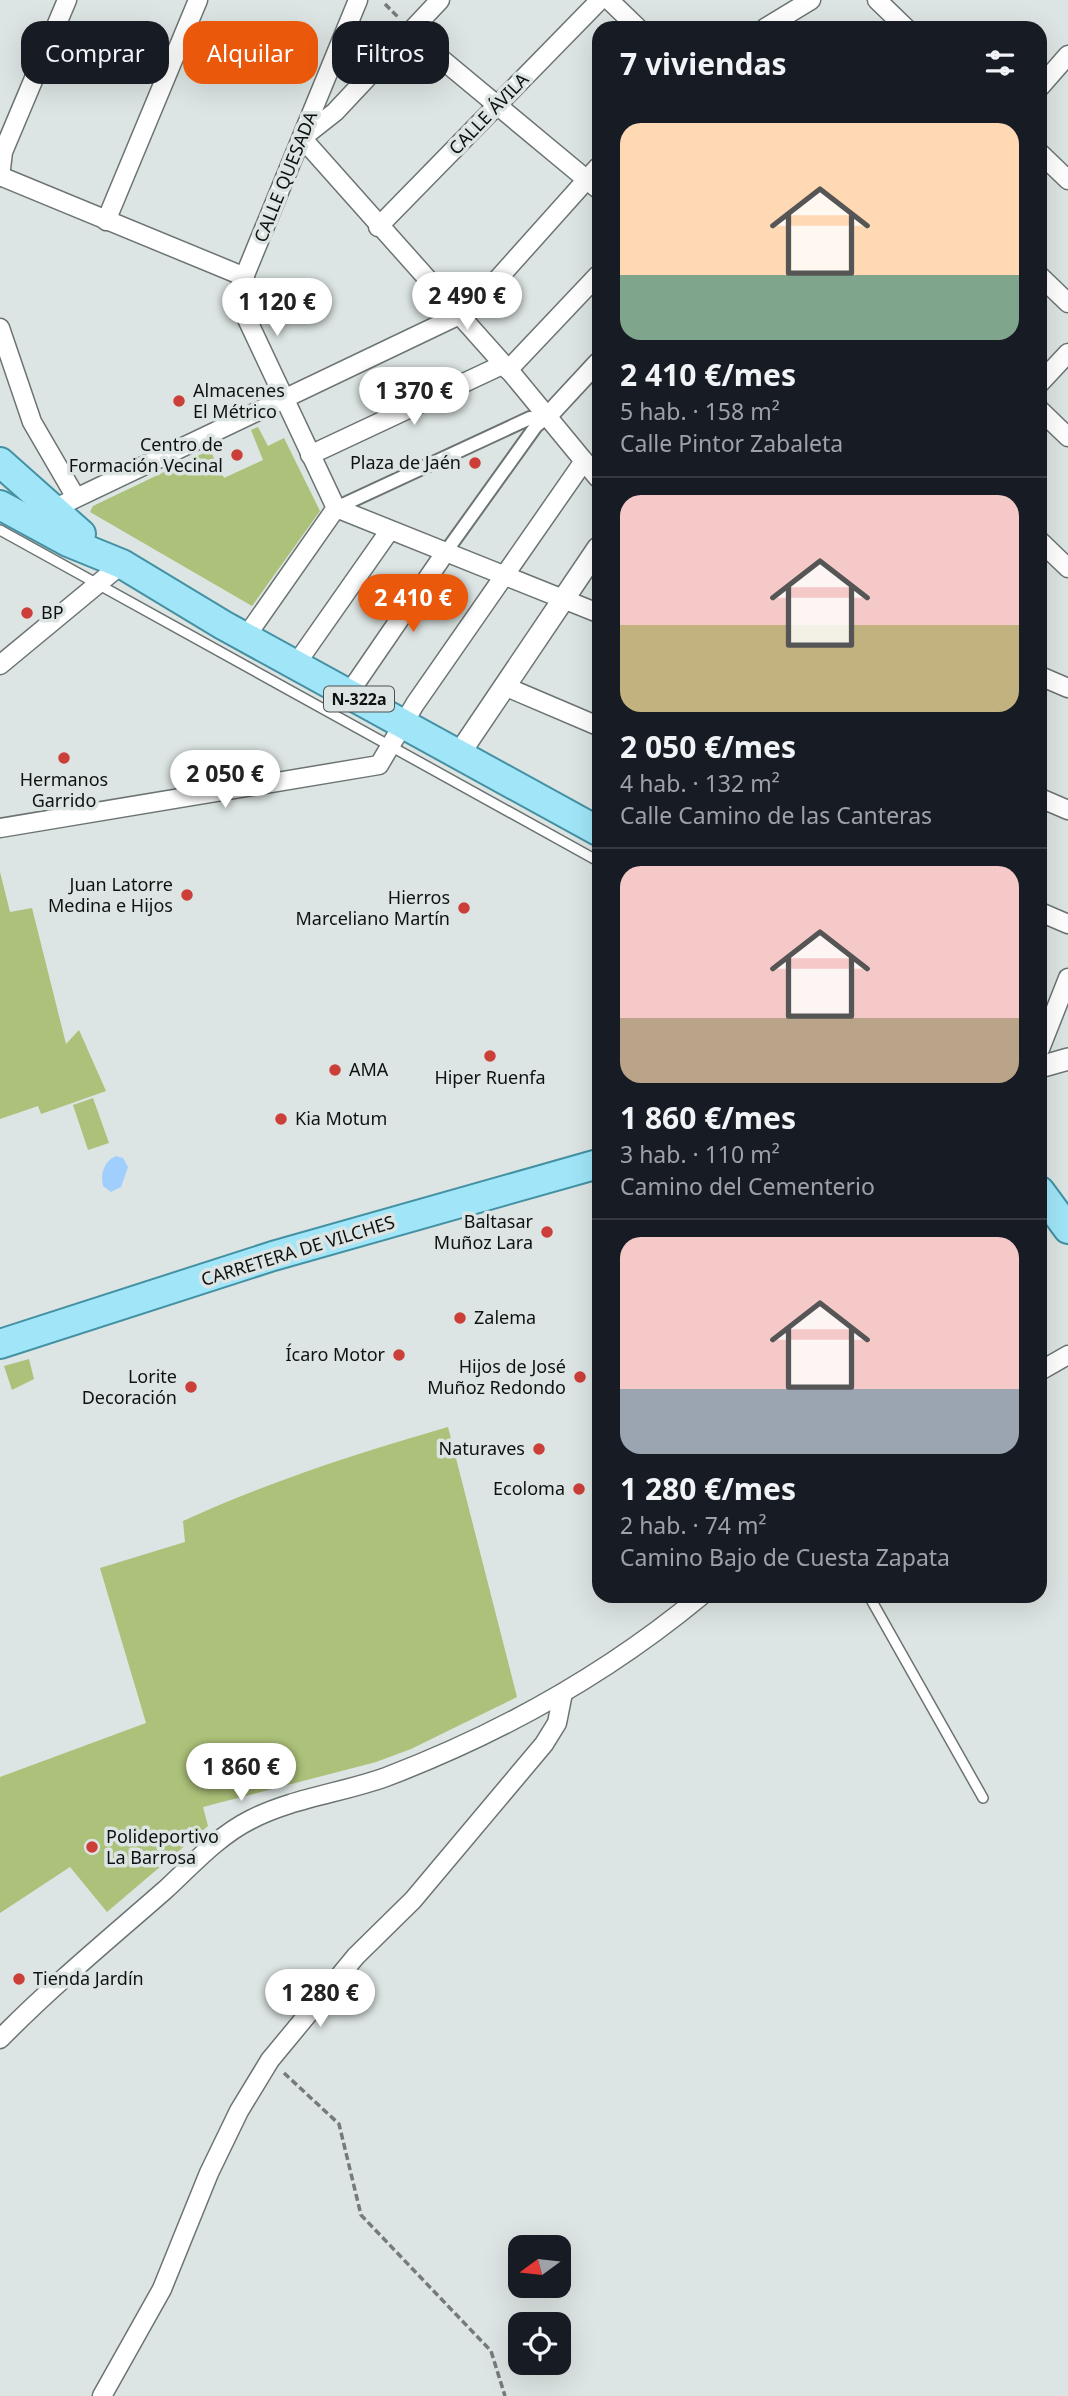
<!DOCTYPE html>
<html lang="es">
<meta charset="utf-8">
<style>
:root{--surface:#171b24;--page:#20242c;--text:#f1f3f6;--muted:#9ea1a6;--line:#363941;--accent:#ea580c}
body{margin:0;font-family:"Noto Sans",sans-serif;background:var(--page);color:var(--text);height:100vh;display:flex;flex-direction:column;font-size:26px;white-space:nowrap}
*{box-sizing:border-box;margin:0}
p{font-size:23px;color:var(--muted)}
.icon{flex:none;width:38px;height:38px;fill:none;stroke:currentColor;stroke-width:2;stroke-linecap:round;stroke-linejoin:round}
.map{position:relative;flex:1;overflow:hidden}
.drawer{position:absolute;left:592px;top:21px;width:455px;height:1582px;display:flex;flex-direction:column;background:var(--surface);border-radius:21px;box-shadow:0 7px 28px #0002}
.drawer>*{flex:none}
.guide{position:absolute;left:21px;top:21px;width:466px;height:63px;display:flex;gap:14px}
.needle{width:46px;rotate:255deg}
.buttons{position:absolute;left:508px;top:2235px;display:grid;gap:14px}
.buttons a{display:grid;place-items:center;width:63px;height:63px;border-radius:14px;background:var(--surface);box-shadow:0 7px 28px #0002;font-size:35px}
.price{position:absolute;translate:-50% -60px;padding:0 16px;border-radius:24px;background:#fff;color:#222;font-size:23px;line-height:46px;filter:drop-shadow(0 2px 4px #0008)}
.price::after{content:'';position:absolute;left:50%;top:42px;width:21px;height:16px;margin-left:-10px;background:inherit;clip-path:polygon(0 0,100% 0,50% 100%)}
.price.on{background:var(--accent);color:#fff}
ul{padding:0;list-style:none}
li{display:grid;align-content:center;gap:14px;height:371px;padding:0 28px}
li+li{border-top:2px solid var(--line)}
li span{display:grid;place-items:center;height:217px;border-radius:21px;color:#555}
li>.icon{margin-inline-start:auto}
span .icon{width:126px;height:126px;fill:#fffc;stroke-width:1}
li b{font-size:30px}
h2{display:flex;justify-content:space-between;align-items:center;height:84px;padding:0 28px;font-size:30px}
.chip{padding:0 24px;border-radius:21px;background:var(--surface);box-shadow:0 7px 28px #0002;font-size:24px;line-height:63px}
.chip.on{background:var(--accent);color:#fff}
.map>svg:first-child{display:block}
.green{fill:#acc179}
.water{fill:#a1cffd}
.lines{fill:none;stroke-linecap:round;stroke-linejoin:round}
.service-casing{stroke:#6c7473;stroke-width:12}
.pedestrian-casing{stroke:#6c7473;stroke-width:16}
.minor-casing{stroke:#6c7473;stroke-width:21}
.tertiary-casing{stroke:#6c7473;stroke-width:24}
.primary-casing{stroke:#4491a4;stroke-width:32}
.path{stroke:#757b79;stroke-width:3.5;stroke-dasharray:7 3.5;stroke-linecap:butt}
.service{stroke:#fff;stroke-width:9}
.pedestrian{stroke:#fff;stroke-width:12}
.minor{stroke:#fff;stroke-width:18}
.tertiary{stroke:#fff;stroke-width:21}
.primary{stroke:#a0e6f8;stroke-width:28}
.poi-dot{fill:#cc3e38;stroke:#dce5e3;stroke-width:2.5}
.labels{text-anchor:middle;stroke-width:7;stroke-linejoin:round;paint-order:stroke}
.shield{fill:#dce5e3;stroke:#4c5150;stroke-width:2}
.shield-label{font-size:16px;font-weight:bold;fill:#0f1211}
.street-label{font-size:18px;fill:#0f1211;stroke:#dce5e3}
.poi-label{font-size:18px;fill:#0f1211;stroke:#dce5e3;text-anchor:end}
</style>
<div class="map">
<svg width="1068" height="2396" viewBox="0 0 1068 2396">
<rect width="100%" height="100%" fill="#dce5e3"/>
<g class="green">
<polygon points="258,427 268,446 284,438 320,511 252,606 90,512 93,506 210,450 224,478 263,460 251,430"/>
<polygon points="0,872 10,912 32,908 66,1044 79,1030 106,1091 41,1114 38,1106 0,1119"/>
<polygon points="93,1098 109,1143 88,1150 73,1105"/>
<polygon points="29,1359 34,1379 12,1390 4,1366"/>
<path d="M448 1427 517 1697 411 1749 376 1762 203 1807 208 1826 107 1912 70 1867 0 1913V1777L146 1723 100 1568 185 1542 183 1521C268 1482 358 1453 448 1427Z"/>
</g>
<path class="water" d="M116 1156 123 1158 128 1167 121 1187 111 1192 103 1186C100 1174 104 1161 116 1156Z"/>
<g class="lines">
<g class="service-casing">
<g id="service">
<polyline points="0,530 598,861"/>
<polyline points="869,1596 983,1798"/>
</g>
</g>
<g class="pedestrian-casing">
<g id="pedestrian">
<polyline points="336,508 530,418 547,417"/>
<polyline points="445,553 536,426 547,417"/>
</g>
</g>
<g class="minor-casing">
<g id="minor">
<polyline points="358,0 238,292 239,302 336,508 598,613"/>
<polyline points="440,0 335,112 302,138 513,375 598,478"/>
<polyline points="609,0 638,28"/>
<polyline points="877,0 906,28"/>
<polyline points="765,28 811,0"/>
<polyline points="409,32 598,189"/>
<polyline points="1040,87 1068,55"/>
<polyline points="1040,153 1068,180"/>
<polyline points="0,176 245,277"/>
<polyline points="0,177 3,152 67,0"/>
<polyline points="106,221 198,0"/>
<polyline points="378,227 600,0"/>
<polyline points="1040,276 1068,303"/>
<polyline points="0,328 32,422 75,496"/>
<polyline points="508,370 598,275"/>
<polyline points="1040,383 1068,353"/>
<polyline points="1040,410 1068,437"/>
<polyline points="547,417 598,362"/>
<polyline points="310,455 502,365"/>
<polyline points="51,510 470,310 598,167"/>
<polyline points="1040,541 1068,568"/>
<polyline points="245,638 336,508"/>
<polyline points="296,664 390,530"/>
<polyline points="0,665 122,564"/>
<polyline points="1040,676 1068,688"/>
<polyline points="504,686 598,726"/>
<polyline points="349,693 445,553"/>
<polyline points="1040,798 1068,810"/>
<polyline points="0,828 379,765 415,704 584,461"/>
<polyline points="1040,912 1068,924"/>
<polyline points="1040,1049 1068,978"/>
<polyline points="1040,1371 1068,1355"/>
<path d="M0 2039C52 1986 109 1939 165 1890 191 1866 218 1836 250 1820 292 1798 342 1793 386 1777 499 1734 608 1673 701 1596"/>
<polyline points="102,2396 162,2289 209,2173 239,2111 270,2060 356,1956 413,1900 544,1744 557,1723 563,1693"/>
</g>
</g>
<g class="tertiary-casing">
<g id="tertiary">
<polyline points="459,754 598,548"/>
<polyline points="1040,1067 1068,1059"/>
</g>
</g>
<g class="primary-casing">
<g id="primary">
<polyline points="0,462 81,534"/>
<polyline points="0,505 68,542 122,564 223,625 598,831"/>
<polyline points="1040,1191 1068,1229"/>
<polyline points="0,1344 273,1256 598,1164"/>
</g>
</g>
<g class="path">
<polyline points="385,4 399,18"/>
<polyline points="284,2073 339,2124 361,2215 491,2351 505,2396"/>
</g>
<use href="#service" class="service"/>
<use href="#pedestrian" class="pedestrian"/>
<use href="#minor" class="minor"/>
<use href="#tertiary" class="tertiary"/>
<use href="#primary" class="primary"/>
</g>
<g class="poi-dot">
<circle cx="179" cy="401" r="7"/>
<circle cx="237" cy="455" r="7"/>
<circle cx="475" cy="463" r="7"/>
<circle cx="27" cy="613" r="7"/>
<circle cx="64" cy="758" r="7"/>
<circle cx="187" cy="895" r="7"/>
<circle cx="464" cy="908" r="7"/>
<circle cx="490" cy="1056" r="7"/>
<circle cx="335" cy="1070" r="7"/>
<circle cx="281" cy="1119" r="7"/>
<circle cx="547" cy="1232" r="7"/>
<circle cx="460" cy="1318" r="7"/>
<circle cx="399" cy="1355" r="7"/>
<circle cx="580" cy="1377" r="7"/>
<circle cx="191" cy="1387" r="7"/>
<circle cx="539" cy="1449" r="7"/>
<circle cx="579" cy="1489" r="7"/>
<circle cx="92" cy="1847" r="7"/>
<circle cx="19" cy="1979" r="7"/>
</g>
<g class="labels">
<rect class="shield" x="324" y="686.5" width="70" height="25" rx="5"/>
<g class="shield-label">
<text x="359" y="705">N-322a</text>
</g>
<g class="street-label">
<text transform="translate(489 114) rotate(-46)" y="6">CALLE ÁVILA</text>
<text transform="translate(286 177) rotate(-68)" y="6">CALLE QUESADA</text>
<text transform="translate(298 1251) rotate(-17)" y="6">CARRETERA DE VILCHES</text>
</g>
<g class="poi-label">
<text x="193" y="397" text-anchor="start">Almacenes<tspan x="193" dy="21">El Métrico</tspan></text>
<text x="223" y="451">Centro de<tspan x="223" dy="21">Formación Vecinal</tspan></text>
<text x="461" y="469">Plaza de Jaén</text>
<text x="41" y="619" text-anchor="start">BP</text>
<text x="64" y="786" text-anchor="middle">Hermanos<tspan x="64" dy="21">Garrido</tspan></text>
<text x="173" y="891">Juan Latorre<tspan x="173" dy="21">Medina e Hijos</tspan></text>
<text x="450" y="904">Hierros<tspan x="450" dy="21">Marceliano Martín</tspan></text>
<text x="349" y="1076" text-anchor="start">AMA</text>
<text x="490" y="1084" text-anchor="middle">Hiper Ruenfa</text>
<text x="295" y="1125" text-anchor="start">Kia Motum</text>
<text x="533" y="1228">Baltasar<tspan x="533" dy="21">Muñoz Lara</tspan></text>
<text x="474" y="1324" text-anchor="start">Zalema</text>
<text x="385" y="1361">Ícaro Motor</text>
<text x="566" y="1373">Hijos de José<tspan x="566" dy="21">Muñoz Redondo</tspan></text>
<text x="177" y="1383">Lorite<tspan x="177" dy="21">Decoración</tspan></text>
<text x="525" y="1455">Naturaves</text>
<text x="565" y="1495">Ecoloma</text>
<text x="106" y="1843" text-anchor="start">Polideportivo<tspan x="106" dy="21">La Barrosa</tspan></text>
<text x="33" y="1985" text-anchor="start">Tienda Jardín</text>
</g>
</g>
</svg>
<div class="buttons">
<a><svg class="needle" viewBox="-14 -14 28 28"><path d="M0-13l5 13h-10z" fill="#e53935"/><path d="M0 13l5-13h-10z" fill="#9ea1a6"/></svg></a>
<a><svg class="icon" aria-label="locate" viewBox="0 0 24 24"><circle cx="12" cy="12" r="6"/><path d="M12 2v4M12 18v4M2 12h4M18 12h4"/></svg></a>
</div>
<b class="price" style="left:467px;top:332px">2 490 €</b>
<b class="price" style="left:277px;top:338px">1 120 €</b>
<b class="price" style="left:414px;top:427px">1 370 €</b>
<b class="price on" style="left:413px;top:634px">2 410 €</b>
<b class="price" style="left:225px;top:810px">2 050 €</b>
<b class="price" style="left:241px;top:1803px">1 860 €</b>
<b class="price" style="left:320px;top:2029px">1 280 €</b>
<div class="guide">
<a class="chip">Comprar</a>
<a class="chip on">Alquilar</a>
<a class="chip">Filtros</a>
</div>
<section class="drawer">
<h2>7 viviendas<svg class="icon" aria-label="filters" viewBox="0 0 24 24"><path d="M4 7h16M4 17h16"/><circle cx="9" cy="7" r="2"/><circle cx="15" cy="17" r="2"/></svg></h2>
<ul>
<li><span style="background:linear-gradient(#ffd9b3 70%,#7fa58c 0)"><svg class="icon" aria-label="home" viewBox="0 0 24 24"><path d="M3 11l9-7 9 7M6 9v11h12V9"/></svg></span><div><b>2 410 €/mes</b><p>5 hab. · 158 m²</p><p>Calle Pintor Zabaleta</p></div></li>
<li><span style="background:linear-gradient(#f6c9c9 60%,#c2b280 0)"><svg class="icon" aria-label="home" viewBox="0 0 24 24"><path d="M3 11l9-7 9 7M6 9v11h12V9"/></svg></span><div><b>2 050 €/mes</b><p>4 hab. · 132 m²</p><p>Calle Camino de las Canteras</p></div></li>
<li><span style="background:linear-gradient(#f6c9c9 70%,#b9a48a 0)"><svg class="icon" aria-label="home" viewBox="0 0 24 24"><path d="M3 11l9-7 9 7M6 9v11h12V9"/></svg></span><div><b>1 860 €/mes</b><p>3 hab. · 110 m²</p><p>Camino del Cementerio</p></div></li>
<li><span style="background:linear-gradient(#f6c9c9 70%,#9aa5b1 0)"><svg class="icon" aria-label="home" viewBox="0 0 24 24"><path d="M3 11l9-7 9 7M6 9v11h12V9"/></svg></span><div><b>1 280 €/mes</b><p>2 hab. · 74 m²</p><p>Camino Bajo de Cuesta Zapata</p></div></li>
</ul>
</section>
</div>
